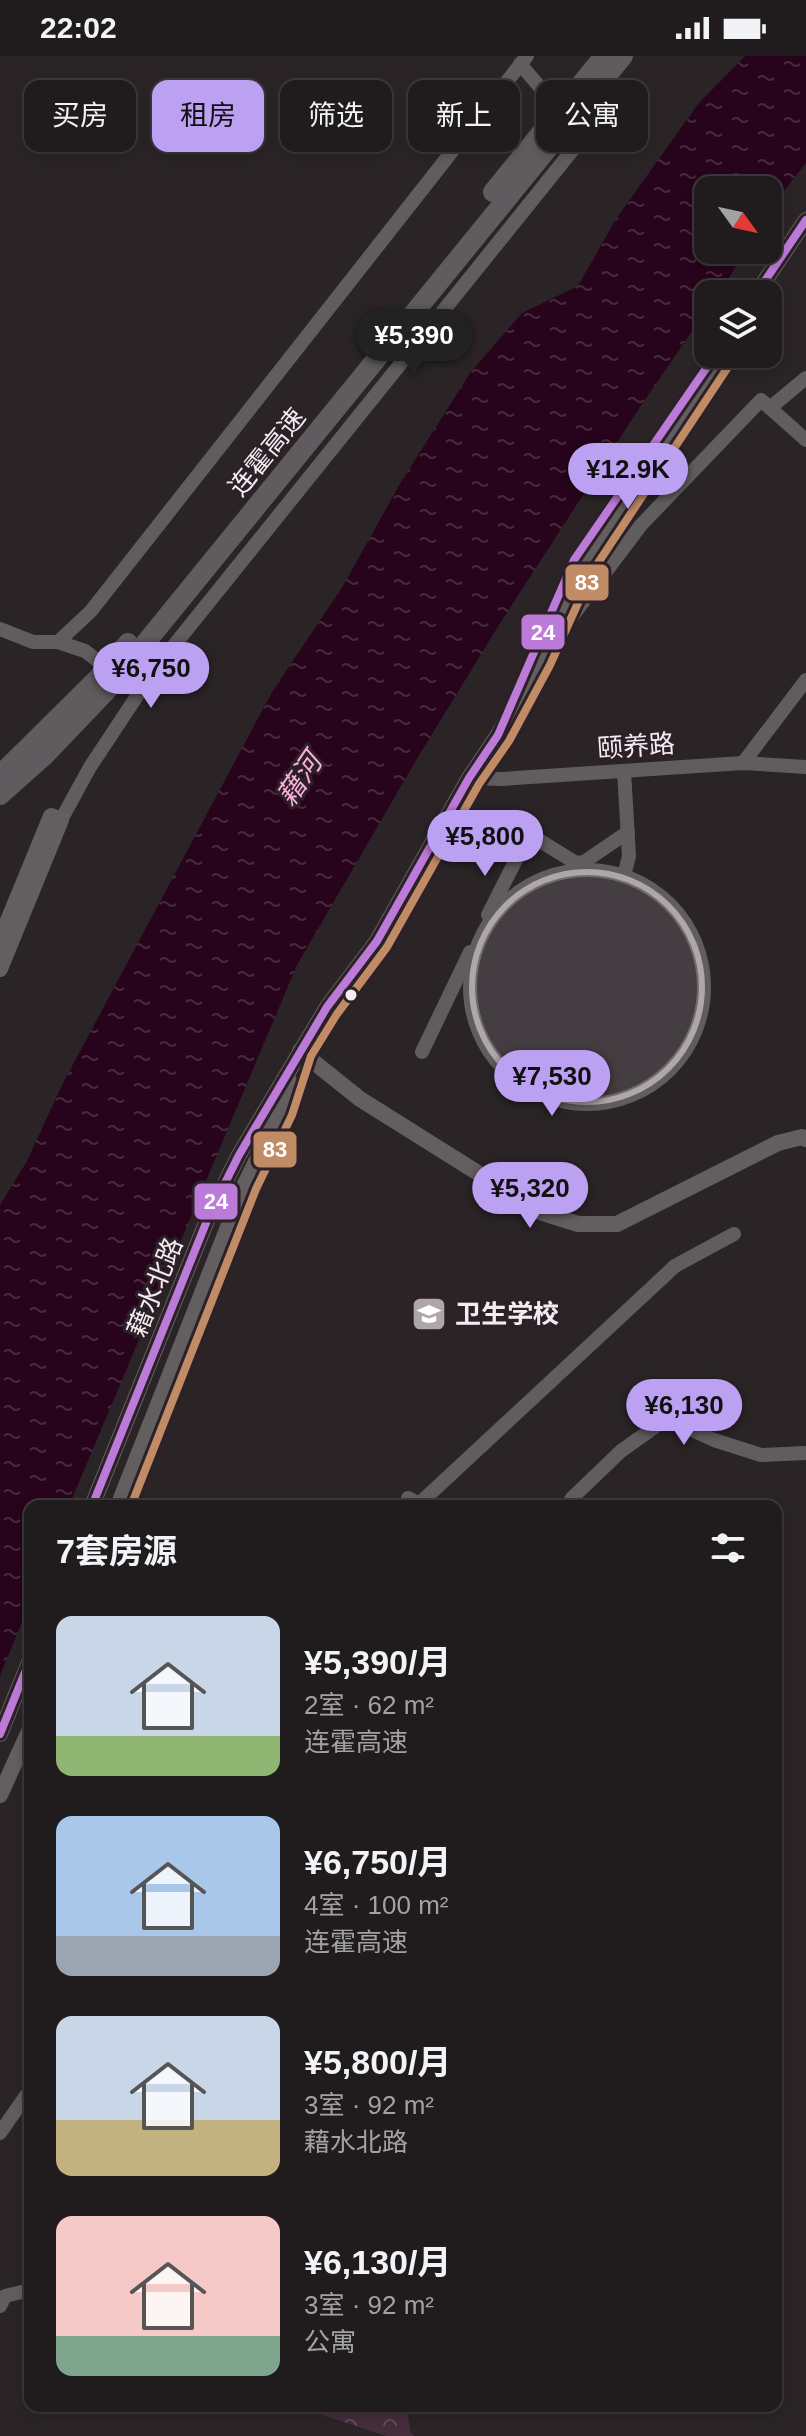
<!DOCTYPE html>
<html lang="zh">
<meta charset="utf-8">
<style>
:root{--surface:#201b1d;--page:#282426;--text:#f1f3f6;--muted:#a2a1a4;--line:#3d393b;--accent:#bca0f2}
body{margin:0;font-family:Arial,"Noto Sans SC",sans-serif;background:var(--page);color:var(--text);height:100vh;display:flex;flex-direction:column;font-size:30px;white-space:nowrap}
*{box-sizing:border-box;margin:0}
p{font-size:26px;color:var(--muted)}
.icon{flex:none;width:44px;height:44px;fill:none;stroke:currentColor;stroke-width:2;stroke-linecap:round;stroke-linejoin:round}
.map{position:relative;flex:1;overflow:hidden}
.drawer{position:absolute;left:24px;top:1444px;width:758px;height:912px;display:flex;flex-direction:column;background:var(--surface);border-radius:16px;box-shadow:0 4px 12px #0003,0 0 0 2px var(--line)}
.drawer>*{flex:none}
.banner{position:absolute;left:24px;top:24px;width:758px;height:72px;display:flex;gap:16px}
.needle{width:52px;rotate:123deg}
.tools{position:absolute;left:694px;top:120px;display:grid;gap:16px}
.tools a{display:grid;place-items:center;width:88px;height:88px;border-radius:16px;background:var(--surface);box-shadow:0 4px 12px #0003,0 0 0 2px var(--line);font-size:40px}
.price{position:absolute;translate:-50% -68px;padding:0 18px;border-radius:28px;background:var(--accent);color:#111;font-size:26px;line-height:52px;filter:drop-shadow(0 2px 4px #0008)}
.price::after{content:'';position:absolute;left:50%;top:48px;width:24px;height:18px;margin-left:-12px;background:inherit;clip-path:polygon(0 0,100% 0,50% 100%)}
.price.on{background:#222;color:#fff}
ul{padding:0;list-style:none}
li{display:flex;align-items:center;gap:24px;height:200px;padding:0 32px}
li span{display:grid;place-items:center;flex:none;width:224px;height:160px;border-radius:16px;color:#555}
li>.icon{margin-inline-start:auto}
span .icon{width:96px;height:96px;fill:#fffc;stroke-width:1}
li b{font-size:34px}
h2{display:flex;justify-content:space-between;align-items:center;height:96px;padding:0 32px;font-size:34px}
.tag{padding:0 28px;border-radius:16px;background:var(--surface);box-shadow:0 4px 12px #0003,0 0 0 2px var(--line);font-size:28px;line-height:72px}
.tag.on{background:var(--accent);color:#111}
.status{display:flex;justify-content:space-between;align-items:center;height:56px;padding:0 40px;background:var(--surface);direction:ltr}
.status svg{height:22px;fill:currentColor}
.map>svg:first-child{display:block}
.forest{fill:url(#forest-crowns)}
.water{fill:url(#water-ripples)}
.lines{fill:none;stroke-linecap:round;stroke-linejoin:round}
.minor{stroke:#615d5f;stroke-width:14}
.major{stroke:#635e60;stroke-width:16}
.highway{stroke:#605b5e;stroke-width:20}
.bus-1-casing{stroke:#2d2128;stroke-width:14}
.bus-2-casing{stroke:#2d2128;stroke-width:14}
.bus-1{stroke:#bd7bd9;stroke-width:8}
.bus-2{stroke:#c18c65;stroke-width:8}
.marked{fill:#aea6aa;fill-opacity:0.2;stroke:#aea6aa;stroke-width:6;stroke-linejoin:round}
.bus-dot{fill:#f5ecf1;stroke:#2d2128;stroke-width:3}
.labels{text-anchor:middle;stroke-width:6;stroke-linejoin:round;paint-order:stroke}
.street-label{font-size:26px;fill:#f5ecf1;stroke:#2d2128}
.poi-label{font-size:26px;font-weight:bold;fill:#f5ecf1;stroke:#2d2128;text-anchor:start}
.water-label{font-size:28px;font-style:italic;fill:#faaedb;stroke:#2d2128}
.line-badge{stroke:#2d2128;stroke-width:3}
.badge-label{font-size:22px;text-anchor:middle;font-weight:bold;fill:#fff}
</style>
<div class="status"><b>22:02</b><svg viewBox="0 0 49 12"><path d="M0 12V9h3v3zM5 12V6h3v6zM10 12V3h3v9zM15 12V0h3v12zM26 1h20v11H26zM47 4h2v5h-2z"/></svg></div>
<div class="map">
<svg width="806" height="2380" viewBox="0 0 806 2380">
<defs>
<pattern id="forest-crowns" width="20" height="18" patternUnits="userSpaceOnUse" patternTransform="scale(2)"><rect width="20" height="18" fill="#452d3b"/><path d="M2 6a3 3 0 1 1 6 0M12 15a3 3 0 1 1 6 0" fill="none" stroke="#604c58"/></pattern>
<pattern id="water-ripples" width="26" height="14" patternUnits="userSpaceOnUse" patternTransform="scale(2)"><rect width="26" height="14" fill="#27041c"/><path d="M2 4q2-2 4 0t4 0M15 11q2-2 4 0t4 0" fill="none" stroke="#47293d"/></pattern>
</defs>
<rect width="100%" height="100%" fill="#2a2427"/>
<polygon class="forest" points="296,2350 407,2350 410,2375 414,2380 386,2380"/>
<polygon class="water" points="745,0 806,0 806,107 783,136 768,160 768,134 708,134 708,194 747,194 718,238 708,238 708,252 640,351 499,569 418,701 297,909 69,1450 30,1450 30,1546 0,1620 0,1149 27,1105 62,1029 272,636 343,530 401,426 470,317 522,257 578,230 616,163 698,48"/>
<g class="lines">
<g class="minor">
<polyline points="770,352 806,322"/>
<polyline points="0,573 33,586 58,586 85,595 139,637 90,711 61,764"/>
<polyline points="58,586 91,555 527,0"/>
<polyline points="549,591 641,469 761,344 806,384"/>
<polyline points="139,637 147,623 583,81 520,8"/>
<polyline points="743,707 806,624"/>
<polyline points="469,722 501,723 743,707 806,711"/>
<circle cx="587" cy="931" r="117"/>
<polyline points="624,820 629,800 624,715"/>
<polyline points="488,859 529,778 576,807 584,806 628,776"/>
<polyline points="422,996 470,896"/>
<polyline points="408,1442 419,1448 675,1210 734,1178"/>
<polyline points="567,1450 572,1442 621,1395 659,1368 679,1368 714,1384 761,1399 806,1397"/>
<polyline points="0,2077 30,2034"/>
<polyline points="0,2250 5,2240 30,2234"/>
</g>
<g class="major">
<polyline points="756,238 806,164"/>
<polyline points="0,884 51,760 61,764 0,913"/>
<polyline points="300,995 360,1043 540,1156 578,1168 617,1168 778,1087 802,1081 806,1083"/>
<polyline points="92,1450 210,1157 239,1099 327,951 377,885 469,722 498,679 539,604 581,510 722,298"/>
<polyline points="118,1450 245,1128 281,1055 290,1026"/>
<polyline points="0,1678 30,1604"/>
<polyline points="0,1739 30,1673"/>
</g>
<g class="highway">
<polyline points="493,136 604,0"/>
<polyline points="0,719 97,623 128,587"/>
<polyline points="0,739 44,700 108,633 623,0"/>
</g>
<g class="bus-1-casing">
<g id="bus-1">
<polyline points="756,238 806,164"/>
<polyline points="92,1450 210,1157 239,1099 327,951 377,885 469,722 498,679 574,504 716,298"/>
<polyline points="0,1678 30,1604"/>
</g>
</g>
<g class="bus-2-casing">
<polyline id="bus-2" points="131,1450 256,1133 292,1059 311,1000 337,958 387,891 479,728 509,685 550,609 592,516 732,305"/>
</g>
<use href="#bus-1" class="bus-1"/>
<use href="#bus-2" class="bus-2"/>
</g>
<path class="marked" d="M472 931a115 115 0 1 1 230 0a115 115 0 1 1-230 0Z"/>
<defs>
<g id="university-square" transform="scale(1.8)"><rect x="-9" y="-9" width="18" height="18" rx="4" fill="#aea6aa" stroke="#2d2128"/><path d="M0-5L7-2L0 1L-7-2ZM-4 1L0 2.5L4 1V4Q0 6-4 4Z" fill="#fff"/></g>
</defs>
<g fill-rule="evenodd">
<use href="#university-square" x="429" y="1258"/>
</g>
<circle class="bus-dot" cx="351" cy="939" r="7"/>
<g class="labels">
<g class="street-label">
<text transform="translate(267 396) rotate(-51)" y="9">连霍高速</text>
<text transform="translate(636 690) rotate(-4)" y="9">颐养路</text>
<text transform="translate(155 1231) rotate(-68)" y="9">藉水北路</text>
</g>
<g class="poi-label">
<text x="455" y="1267">卫生学校</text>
</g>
<g class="water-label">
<text transform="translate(299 723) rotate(-56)" y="10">藉河</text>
</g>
</g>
<g class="line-badge">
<rect x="564" y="507" width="46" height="39" rx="8" fill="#c18c65"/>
<rect x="520" y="557" width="46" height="38" rx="8" fill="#bd7bd9"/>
<rect x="252" y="1074" width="46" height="39" rx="8" fill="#c18c65"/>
<rect x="193" y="1126" width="46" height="39" rx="8" fill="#bd7bd9"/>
</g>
<g class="badge-label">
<text x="587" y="534">83</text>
<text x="543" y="584">24</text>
<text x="275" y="1101">83</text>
<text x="216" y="1153">24</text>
</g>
</svg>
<div class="tools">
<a><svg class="needle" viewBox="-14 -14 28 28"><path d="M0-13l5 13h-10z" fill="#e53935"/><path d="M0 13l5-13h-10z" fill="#a2a1a4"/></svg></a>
<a><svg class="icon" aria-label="layers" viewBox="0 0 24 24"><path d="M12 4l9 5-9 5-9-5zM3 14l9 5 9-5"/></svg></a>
</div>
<b class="price on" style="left:414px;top:321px">¥5,390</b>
<b class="price" style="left:628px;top:455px">¥12.9K</b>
<b class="price" style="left:151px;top:654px">¥6,750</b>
<b class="price" style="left:485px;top:822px">¥5,800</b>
<b class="price" style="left:552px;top:1062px">¥7,530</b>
<b class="price" style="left:530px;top:1174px">¥5,320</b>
<b class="price" style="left:684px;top:1391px">¥6,130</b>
<div class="banner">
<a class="tag">买房</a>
<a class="tag on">租房</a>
<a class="tag">筛选</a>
<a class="tag">新上</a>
<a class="tag">公寓</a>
</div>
<section class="drawer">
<h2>7套房源<svg class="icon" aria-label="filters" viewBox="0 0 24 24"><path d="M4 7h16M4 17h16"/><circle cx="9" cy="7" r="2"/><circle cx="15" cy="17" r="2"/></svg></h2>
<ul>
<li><span style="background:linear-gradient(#c9d6e8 75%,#8fb573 0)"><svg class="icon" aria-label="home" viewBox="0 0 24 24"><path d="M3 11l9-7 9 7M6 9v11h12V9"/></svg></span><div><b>¥5,390/月</b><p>2室 · 62 m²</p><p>连霍高速</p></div></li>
<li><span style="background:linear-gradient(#a9c7e8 75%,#9aa5b1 0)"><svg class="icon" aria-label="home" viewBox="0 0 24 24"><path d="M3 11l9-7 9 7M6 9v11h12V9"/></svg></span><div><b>¥6,750/月</b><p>4室 · 100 m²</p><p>连霍高速</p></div></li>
<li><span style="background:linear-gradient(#c9d6e8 65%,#c2b280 0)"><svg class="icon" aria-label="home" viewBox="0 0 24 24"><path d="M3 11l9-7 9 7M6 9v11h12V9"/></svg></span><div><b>¥5,800/月</b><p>3室 · 92 m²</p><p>藉水北路</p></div></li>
<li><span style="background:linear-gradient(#f6c9c9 75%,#7fa58c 0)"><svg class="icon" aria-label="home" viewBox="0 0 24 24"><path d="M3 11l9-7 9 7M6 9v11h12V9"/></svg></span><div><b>¥6,130/月</b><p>3室 · 92 m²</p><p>公寓</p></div></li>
</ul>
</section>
</div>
